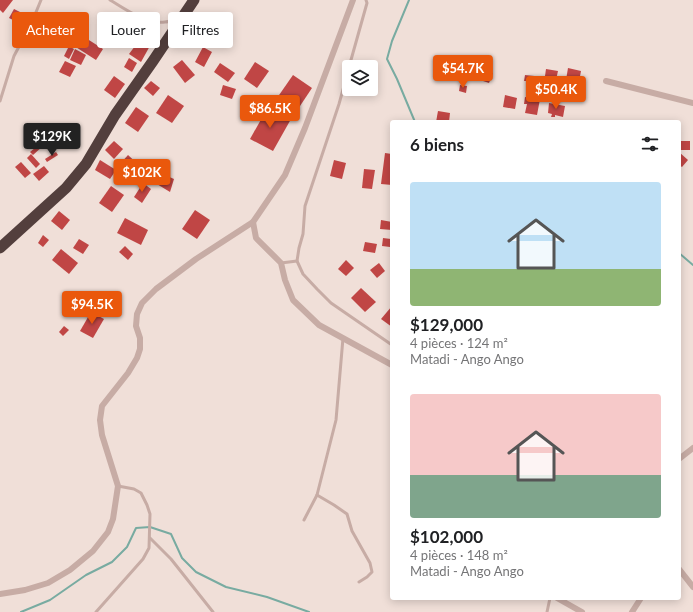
<!DOCTYPE html>
<html lang="fr">
<meta charset="utf-8">
<style>
:root{--surface:#fff;--page:#f6f6f6;--text:#202124;--muted:#757577;--accent:#ea580c}
body{margin:0;font-family:Lato,sans-serif;background:var(--page);color:var(--text);height:100vh;display:flex;flex-direction:column;font-size:15px;white-space:nowrap}
*{box-sizing:border-box;margin:0}
p{font-size:13px;color:var(--muted)}
.icon{flex:none;width:22px;height:22px;fill:none;stroke:currentColor;stroke-width:2;stroke-linecap:round;stroke-linejoin:round}
.map{position:relative;flex:1;overflow:hidden}
.drawer{position:absolute;left:390px;top:120px;width:291px;height:480px;display:flex;flex-direction:column;background:var(--surface);border-radius:4px;box-shadow:0 2px 10px #0003}
.drawer>*{flex:none}
.top-card{position:absolute;left:12px;top:12px;width:318px;height:36px;display:flex;gap:8px}
.tools{position:absolute;left:342px;top:60px;display:grid;gap:8px}
.tools a{display:grid;place-items:center;width:36px;height:36px;border-radius:4px;background:var(--surface);box-shadow:0 2px 10px #0003;font-size:20px}
.price{position:absolute;translate:-50% -34px;padding:0 9px;border-radius:4px;background:var(--accent);color:#fff;font-size:13px;line-height:26px;filter:drop-shadow(0 1px 2px #0008)}
.price::after{content:'';position:absolute;left:50%;top:24px;width:12px;height:9px;margin-left:-6px;background:inherit;clip-path:polygon(0 0,100% 0,50% 100%)}
.price.current{background:#222;color:#fff}
ul{padding:0;list-style:none}
li{display:grid;align-content:center;gap:8px;height:212px;padding:0 20px}
li span{display:grid;place-items:center;height:124px;border-radius:4px;color:#555}
li>.icon{margin-inline-start:auto}
span .icon{width:72px;height:72px;fill:#fffc;stroke-width:1}
li b{font-size:17px}
h2{display:flex;justify-content:space-between;align-items:center;height:48px;padding:0 20px;font-size:17px}
.chip{padding:0 14px;border-radius:4px;background:var(--surface);box-shadow:0 2px 10px #0003;font-size:14px;line-height:36px}
.chip.current{background:var(--accent);color:#fff}
.map>svg:first-child{display:block}
.lines{fill:none;stroke-linecap:round;stroke-linejoin:round}
.stream{stroke:#78aba1;stroke-width:2}
.building{fill:#c04645}
.lane{stroke:#c7aca5;stroke-width:3}
.street{stroke:#c7aca5;stroke-width:6}
.highway{stroke:#533f3d;stroke-width:11}
</style>
<div class="map">
<svg width="693" height="612" viewBox="0 0 693 612">
<rect width="100%" height="100%" fill="#f0dfd8"/>
<g class="lines">
<g class="stream">
<polyline points="409,0 392,41 387,59 397,79 415,122"/>
<polyline points="679,253 693,265"/>
<polyline points="21,612 50,600 86,575 112,562 127,547 136,528 150,527 171,534 182,558 196,572 226,587 267,597 309,612"/>
</g>
</g>
<g class="building">
<polygon points="0,0 13,0 3,13 0,10"/>
<polygon points="14,9 20,12 15,21 9,18"/>
<polygon points="103,14 115,20 110,28 99,22"/>
<polygon points="116,21 129,29 125,37 112,29"/>
<polygon points="78,33 103,49 96,60 71,44"/>
<polygon points="143,39 151,44 141,62 129,54 135,46 138,48"/>
<polygon points="69,46 74,49 69,59 64,56"/>
<polygon points="203,47 212,52 204,67 195,62"/>
<polygon points="75,49 86,55 81,65 70,60"/>
<polygon points="129,58 137,63 132,72 124,67"/>
<polygon points="182,60 195,75 185,83 173,67"/>
<polygon points="65,61 76,66 70,77 59,72"/>
<polygon points="255,62 269,71 257,88 244,79"/>
<polygon points="220,63 235,73 228,82 214,72"/>
<polygon points="568,68 581,71 579,82 566,80"/>
<polygon points="546,69 558,71 556,80 545,76"/>
<polygon points="483,70 493,73 489,83 480,80"/>
<polygon points="293,75 312,88 296,112 277,98"/>
<polygon points="525,75 544,77 542,88 527,85 527,81 524,81"/>
<polygon points="114,76 125,84 115,98 104,90"/>
<polygon points="151,81 160,88 153,96 144,88"/>
<polygon points="223,85 236,89 232,99 220,95"/>
<polygon points="460,85 467,86 466,93 459,91"/>
<polygon points="558,85 573,87 571,101 561,99 562,96 556,95"/>
<polygon points="168,95 184,106 172,123 156,113"/>
<polygon points="505,95 517,98 515,109 503,107"/>
<polygon points="525,97 540,99 537,115 525,113 527,104 524,104"/>
<polygon points="549,103 565,106 563,117 555,115 555,117 551,117 552,114 548,113"/>
<polygon points="136,107 149,116 138,132 125,123"/>
<polygon points="268,107 291,119 273,151 250,139"/>
<polygon points="438,111 450,113 449,122 436,122"/>
<polygon points="114,141 123,149 114,159 105,150"/>
<rect x="679" y="141" width="11" height="9"/>
<polygon points="41,143 43,146 33,155 30,152"/>
<polygon points="56,152 58,155 47,162 45,159"/>
<polygon points="679,152 688,160 682,167 679,165"/>
<polygon points="385,153 392,154 390,176 392,177 392,185 381,184"/>
<polygon points="31,154 40,164 36,168 27,158"/>
<polygon points="128,155 141,167 132,176 120,164"/>
<polygon points="100,160 116,170 110,179 95,170"/>
<polygon points="334,160 346,163 342,179 330,176"/>
<polygon points="21,162 31,173 25,178 15,167"/>
<polygon points="44,166 49,172 39,181 33,174"/>
<polygon points="149,168 174,179 170,192 147,178"/>
<polygon points="364,169 375,170 372,189 362,188"/>
<polygon points="143,183 151,189 142,203 134,197"/>
<polygon points="111,186 124,195 112,212 99,203"/>
<polygon points="195,210 210,220 197,239 182,229"/>
<polygon points="59,211 70,220 62,230 51,221"/>
<polygon points="125,218 148,230 141,245 117,233"/>
<polygon points="381,220 392,222 392,230 380,229"/>
<polygon points="43,235 49,240 43,247 38,243"/>
<polygon points="383,238 391,239 390,247 382,246"/>
<polygon points="79,239 89,245 83,254 73,248"/>
<polygon points="365,242 377,244 375,253 363,251"/>
<polygon points="125,246 133,254 128,260 119,252"/>
<polygon points="61,249 78,263 69,274 52,260"/>
<polygon points="346,260 354,268 346,276 338,269"/>
<polygon points="379,263 385,271 377,278 370,270"/>
<polygon points="361,288 376,302 365,312 351,298"/>
<polygon points="392,306 392,327 381,319"/>
<polygon points="91,312 104,319 93,338 80,331"/>
<polygon points="64,326 69,330 63,336 59,332"/>
</g>
<g class="lines">
<g class="lane">
<path d="M110 0C125 9 147 25 165 22 168 22 173 20 177 19"/>
<polyline points="349,67 367,3 366,0"/>
<polyline points="349,68 339,104 305,206 303,234 299,248 297,261 303,274 317,289 331,303 392,345"/>
<polyline points="0,101 14,56 32,22 41,0"/>
<polyline points="281,263 297,261"/>
<polyline points="317,495 334,505 347,514 352,531 370,563 372,572 367,577 359,582"/>
<polyline points="304,520 317,495 336,420 343,338"/>
<polyline points="150,538 171,559 213,612"/>
<polyline points="96,612 143,559 149,548 150,514 147,505 141,493 134,489 118,486"/>
<polyline points="547,612 550,598"/>
</g>
<g class="street">
<polyline points="353,0 305,128 285,175 253,222 256,238 281,263 285,280 293,300 319,325 392,365"/>
<polyline points="606,81 693,103"/>
<polyline points="679,459 693,448"/>
<polyline points="679,569 693,587"/>
<polyline points="0,594 25,590 48,583 70,570 93,551 108,532 113,519 118,486 102,435 100,420 102,406 128,373 137,358 140,349 140,338 136,326 137,314 142,303 156,289 196,259 253,222"/>
<polyline points="557,598 582,612"/>
<polyline points="632,612 641,598"/>
</g>
<polyline class="highway" points="0,248 66,188 86,164 115,115 153,61 194,0"/>
</g>
</svg>
<div class="tools">
<a><svg class="icon" aria-label="layers" viewBox="0 0 24 24"><path d="M12 4l9 5-9 5-9-5zM3 14l9 5 9-5"/></svg></a>
</div>
<b class="price" style="left:463px;top:89px">$54.7K</b>
<b class="price" style="left:556px;top:110px">$50.4K</b>
<b class="price" style="left:270px;top:129px">$86.5K</b>
<b class="price current" style="left:52px;top:157px">$129K</b>
<b class="price" style="left:142px;top:193px">$102K</b>
<b class="price" style="left:92px;top:325px">$94.5K</b>
<div class="top-card">
<a class="chip current">Acheter</a>
<a class="chip">Louer</a>
<a class="chip">Filtres</a>
</div>
<section class="drawer">
<h2>6 biens<svg class="icon" aria-label="filters" viewBox="0 0 24 24"><path d="M4 7h16M4 17h16"/><circle cx="9" cy="7" r="2"/><circle cx="15" cy="17" r="2"/></svg></h2>
<ul>
<li><span style="background:linear-gradient(#bfe0f5 70%,#8fb573 0)"><svg class="icon" aria-label="home" viewBox="0 0 24 24"><path d="M3 11l9-7 9 7M6 9v11h12V9"/></svg></span><div><b>$129,000</b><p>4 pièces · 124 m²</p><p>Matadi - Ango Ango</p></div></li>
<li><span style="background:linear-gradient(#f6c9c9 65%,#7fa58c 0)"><svg class="icon" aria-label="home" viewBox="0 0 24 24"><path d="M3 11l9-7 9 7M6 9v11h12V9"/></svg></span><div><b>$102,000</b><p>4 pièces · 148 m²</p><p>Matadi - Ango Ango</p></div></li>
</ul>
</section>
</div>
